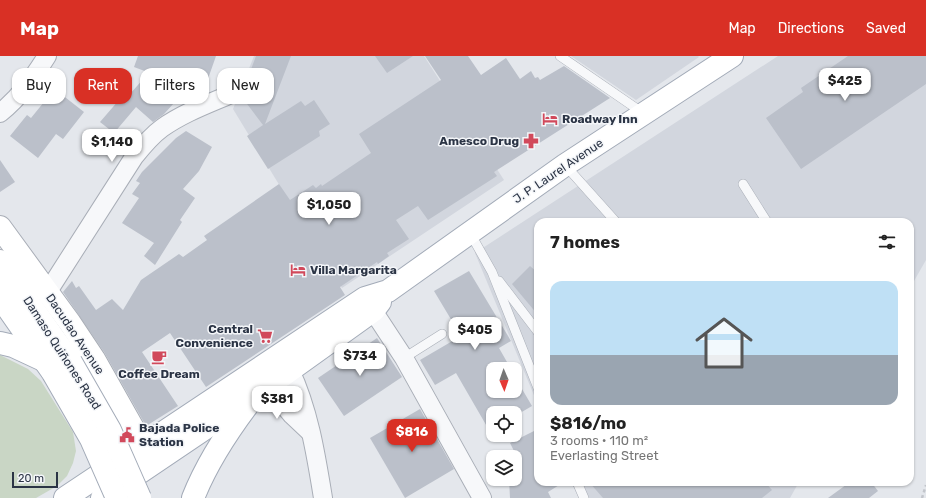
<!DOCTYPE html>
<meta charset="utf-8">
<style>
:root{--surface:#fff;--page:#f6f6f6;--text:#222;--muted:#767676;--line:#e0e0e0;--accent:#d93025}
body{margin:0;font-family:Rubik,sans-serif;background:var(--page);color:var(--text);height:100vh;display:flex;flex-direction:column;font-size:15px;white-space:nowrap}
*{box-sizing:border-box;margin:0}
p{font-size:13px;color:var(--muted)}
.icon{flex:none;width:22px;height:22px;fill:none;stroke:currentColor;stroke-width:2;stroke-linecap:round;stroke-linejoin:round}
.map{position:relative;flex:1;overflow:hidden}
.drawer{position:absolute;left:534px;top:162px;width:380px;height:268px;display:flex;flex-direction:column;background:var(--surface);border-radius:12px;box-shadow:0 1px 3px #0004}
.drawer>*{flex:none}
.guide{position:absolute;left:12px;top:12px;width:380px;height:36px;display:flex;gap:8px}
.needle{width:26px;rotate:178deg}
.tools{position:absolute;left:486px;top:306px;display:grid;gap:8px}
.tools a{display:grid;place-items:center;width:36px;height:36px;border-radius:8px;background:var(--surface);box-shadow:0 1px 3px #0004;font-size:20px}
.scale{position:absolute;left:12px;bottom:10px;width:46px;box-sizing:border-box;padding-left:4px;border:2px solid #2b3445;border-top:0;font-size:11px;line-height:14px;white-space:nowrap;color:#2b3445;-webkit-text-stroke:3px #f4f6f9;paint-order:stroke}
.price{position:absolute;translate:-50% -34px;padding:0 9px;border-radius:8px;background:#fff;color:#222;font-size:13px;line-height:26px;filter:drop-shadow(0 1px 2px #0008)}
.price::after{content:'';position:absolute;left:50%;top:24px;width:12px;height:9px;margin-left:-6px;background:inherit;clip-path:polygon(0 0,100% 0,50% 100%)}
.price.selected{background:var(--accent);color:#fff}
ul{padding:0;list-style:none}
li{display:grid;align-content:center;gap:8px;height:212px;padding:0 16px}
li+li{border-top:1px solid var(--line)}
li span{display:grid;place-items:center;height:124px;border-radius:12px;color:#555}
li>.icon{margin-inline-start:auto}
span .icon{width:72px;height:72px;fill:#fffc;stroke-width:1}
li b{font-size:17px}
h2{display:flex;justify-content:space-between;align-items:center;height:48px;padding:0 16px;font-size:17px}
.chip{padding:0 14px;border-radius:12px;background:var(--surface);box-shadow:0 1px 3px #0004;font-size:14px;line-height:36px}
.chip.selected{background:var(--accent);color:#fff}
header{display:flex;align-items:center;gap:24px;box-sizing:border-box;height:56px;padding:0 20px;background:var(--accent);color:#fff}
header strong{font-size:19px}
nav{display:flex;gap:22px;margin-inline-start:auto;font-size:14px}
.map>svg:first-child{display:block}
.built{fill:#d2d6de}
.green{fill:#c9d6c5}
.building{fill:#bbc0ca}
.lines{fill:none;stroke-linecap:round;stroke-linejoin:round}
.service-casing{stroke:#a9aeb7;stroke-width:10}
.minor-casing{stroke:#a9aeb7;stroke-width:20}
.secondary-casing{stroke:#a9aeb7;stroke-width:24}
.primary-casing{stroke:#a3abb8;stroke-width:24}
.path{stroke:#c2c5cb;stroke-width:2.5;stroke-dasharray:3 3;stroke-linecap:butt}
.service{stroke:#f7f8fa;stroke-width:9}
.minor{stroke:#f7f8fa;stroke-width:18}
.secondary{stroke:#fff;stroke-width:22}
.primary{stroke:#fff;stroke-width:22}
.primary-bridge-casing{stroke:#a3abb8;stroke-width:24;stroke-linecap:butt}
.primary-bridge{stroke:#fff;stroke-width:22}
.labels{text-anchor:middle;stroke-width:3;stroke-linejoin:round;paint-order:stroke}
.poi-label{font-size:12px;font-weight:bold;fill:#2b3445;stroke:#f4f6f9;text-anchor:start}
.street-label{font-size:12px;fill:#2b3445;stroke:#f4f6f9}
</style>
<header>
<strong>Map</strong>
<nav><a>Map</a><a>Directions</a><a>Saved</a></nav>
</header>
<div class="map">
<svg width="926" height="442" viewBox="0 0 926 442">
<rect width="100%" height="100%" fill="#e4e7ec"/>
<g class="built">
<polygon points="254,0 424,0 504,124 342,232 233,53"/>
<polygon points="571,0 698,0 699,1 636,44"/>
<polygon points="778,0 926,0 926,204 910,232 910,166 538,166 538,349 475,197"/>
<polygon points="571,426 799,426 790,442 579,442"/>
</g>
<polygon class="green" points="0,299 28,313 41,325 73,376 76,395 73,407 67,420 57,430 36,442 0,442"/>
<g class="building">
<polygon points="138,0 216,0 203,37 134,11"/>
<polygon points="256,0 291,0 265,68 301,45 305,50 314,44 330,68 319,75 320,80 268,113 247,80 263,69 241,40"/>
<polygon points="375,0 413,0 387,17"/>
<polygon points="425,0 468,0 481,19 506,2 520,23 531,15 535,22 538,21 540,24 564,10 610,42 494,116 497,120 428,164 418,150 396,164 409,183 387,197 389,200 378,208 377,206 340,231 345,239 206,331 170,277 142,296 178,350 146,370 104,296 63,236 72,225 76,232 79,230 96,254 112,243 123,254 141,224 179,198 183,201 207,184 204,180 279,128 290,144 313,129 316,132 321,128 322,130 371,97 359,78 441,24"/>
<polygon points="848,0 926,0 926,28 801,113 766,62 803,36 801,32"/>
<polygon points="145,21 174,47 164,58 153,66 136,51 114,77 100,66 119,44 122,47"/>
<polygon points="53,35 59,40 61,38 84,56 63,83 56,78 38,102 10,80 27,59 31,62"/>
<polygon points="186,75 212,91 199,115 183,133 195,142 180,164 182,166 155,209 144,200 154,187 122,167 139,142 132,138 140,127 136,125 142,116 176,82"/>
<polygon points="0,104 15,126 0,136"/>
<polygon points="530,210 538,217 538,259 512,228"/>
<polygon points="469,215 511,285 499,292 511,313 493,313 493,335 515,335 515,321 532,350 515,360 515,357 493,357 493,372 489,374 456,317 435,329 420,304 461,280 434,235"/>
<polygon points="377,282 402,321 344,360 318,322"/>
<polygon points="420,353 454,413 405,442 370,382"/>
<polygon points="538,373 538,426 564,426 548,436 551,442 510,442 509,423 515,423 515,408 519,405 510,387"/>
<polygon points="589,426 765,426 772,434 762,442 603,442"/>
<polygon points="850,426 871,426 878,435 869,442 828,442"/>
</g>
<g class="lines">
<g class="service-casing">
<g id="service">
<polyline points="560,0 643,57"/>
<polyline points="565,109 616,166"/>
<polyline points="743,128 767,166"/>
<polyline points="470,177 492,216 538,332"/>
<polyline points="499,225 538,276"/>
<polyline points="404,302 442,278"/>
<polyline points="577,426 584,442"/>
</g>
</g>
<g class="minor-casing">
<g id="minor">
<path d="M0 57C20 41 33 22 47 0"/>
<path d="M47 237 134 101C142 91 151 80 162 72 183 57 208 48 231 38"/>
<polyline points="366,244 404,302 482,442"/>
<path d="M290 314C309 354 316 399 323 442"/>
<polyline points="268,330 292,359 310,376"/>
</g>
</g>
<g class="secondary-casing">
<g id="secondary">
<polyline points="0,171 70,267 94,303 143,390"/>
<polyline points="0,205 10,220"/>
</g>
</g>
<g class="primary-casing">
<g id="primary">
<polyline points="0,228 10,220 71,306"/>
<polyline points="0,241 53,317"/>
<polyline points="0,287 13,290 43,304"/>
<polyline points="65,442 365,242 388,235 565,109 732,0"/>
<polyline points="102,442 268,330 374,254 380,246"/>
<path d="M193 442C206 409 226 378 247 350"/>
</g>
</g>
<polyline class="path" points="922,442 926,429"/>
<use href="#service" class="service"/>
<use href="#minor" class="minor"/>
<use href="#secondary" class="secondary"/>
<use href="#primary" class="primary"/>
<g class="primary-bridge-casing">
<g id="primary-bridge">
<polyline points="71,306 110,374 140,442"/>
<polyline points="53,317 91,383 117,442"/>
</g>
</g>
<use href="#primary-bridge" class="primary-bridge"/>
</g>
<defs>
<g id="hotel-bare" transform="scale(1.2)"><path d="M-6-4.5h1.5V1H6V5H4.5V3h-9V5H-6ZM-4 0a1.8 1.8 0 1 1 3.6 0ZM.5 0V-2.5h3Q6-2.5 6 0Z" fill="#d1495b" stroke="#f4f6f9" stroke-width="2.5" paint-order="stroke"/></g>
<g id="pharmacy-bare" transform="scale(1.2)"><path d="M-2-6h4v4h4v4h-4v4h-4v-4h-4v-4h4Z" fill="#d1495b" stroke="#f4f6f9" stroke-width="2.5" paint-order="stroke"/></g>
<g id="supermarket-bare" transform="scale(1.2)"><path d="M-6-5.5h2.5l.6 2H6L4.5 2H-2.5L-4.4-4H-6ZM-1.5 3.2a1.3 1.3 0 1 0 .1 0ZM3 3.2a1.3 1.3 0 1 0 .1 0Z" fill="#d1495b" stroke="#f4f6f9" stroke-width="2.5" paint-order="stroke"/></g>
<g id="cafe-bare" transform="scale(1.2)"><path d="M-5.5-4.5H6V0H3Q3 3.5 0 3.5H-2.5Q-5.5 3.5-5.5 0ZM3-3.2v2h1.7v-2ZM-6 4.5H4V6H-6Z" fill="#d1495b" stroke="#f4f6f9" stroke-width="2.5" paint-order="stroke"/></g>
<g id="civic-bare" transform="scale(1.2)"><path d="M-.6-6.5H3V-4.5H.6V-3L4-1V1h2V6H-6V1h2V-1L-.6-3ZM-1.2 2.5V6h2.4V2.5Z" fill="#d1495b" stroke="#f4f6f9" stroke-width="2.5" paint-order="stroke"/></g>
</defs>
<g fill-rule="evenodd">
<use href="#hotel-bare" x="550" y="63"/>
<use href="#pharmacy-bare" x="531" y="85"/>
<use href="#hotel-bare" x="298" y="214"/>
<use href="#supermarket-bare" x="265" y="280"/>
<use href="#cafe-bare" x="159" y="301"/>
<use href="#civic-bare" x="127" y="379"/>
</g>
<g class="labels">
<g class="poi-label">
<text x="562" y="67">Roadway Inn</text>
<text x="519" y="89" text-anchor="end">Amesco Drug</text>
<text x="310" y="218">Villa Margarita</text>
<text x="253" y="277" text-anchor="end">Central<tspan x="253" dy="14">Convenience</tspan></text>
<text x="159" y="322" text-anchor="middle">Coffee Dream</text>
<text x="139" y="376">Bajada Police<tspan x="139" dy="14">Station</tspan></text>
</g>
<g class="street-label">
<text transform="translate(558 115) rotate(-34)" y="4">J. P. Laurel Avenue</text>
<text transform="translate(75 278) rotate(56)" y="4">Dacudao Avenue</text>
<text transform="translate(62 297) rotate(57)" y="4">Damaso Quiñones Road</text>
</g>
</g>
</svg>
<div class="tools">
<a><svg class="needle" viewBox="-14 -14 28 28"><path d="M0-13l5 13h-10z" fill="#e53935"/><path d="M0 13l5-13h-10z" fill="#767676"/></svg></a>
<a><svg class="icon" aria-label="locate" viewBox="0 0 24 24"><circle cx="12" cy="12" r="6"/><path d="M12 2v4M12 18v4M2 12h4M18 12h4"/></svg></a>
<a><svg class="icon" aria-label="layers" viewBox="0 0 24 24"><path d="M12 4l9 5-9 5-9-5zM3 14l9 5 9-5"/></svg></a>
</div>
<div class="scale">20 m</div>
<b class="price" style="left:845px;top:46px">$425</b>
<b class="price" style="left:112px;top:107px">$1,140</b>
<b class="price" style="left:329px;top:170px">$1,050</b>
<b class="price" style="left:475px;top:295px">$405</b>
<b class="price" style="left:360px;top:321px">$734</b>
<b class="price" style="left:277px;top:364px">$381</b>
<b class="price selected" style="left:412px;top:397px">$816</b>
<div class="guide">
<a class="chip">Buy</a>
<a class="chip selected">Rent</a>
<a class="chip">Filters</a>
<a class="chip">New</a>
</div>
<section class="drawer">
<h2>7 homes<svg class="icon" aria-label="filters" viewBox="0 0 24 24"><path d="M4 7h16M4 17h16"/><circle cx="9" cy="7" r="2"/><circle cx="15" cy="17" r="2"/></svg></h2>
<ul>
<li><span style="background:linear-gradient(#bfe0f5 60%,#9aa5b1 0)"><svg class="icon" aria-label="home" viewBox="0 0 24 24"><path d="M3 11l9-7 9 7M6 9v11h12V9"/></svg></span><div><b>$816/mo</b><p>3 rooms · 110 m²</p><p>Everlasting Street</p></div></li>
</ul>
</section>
</div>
